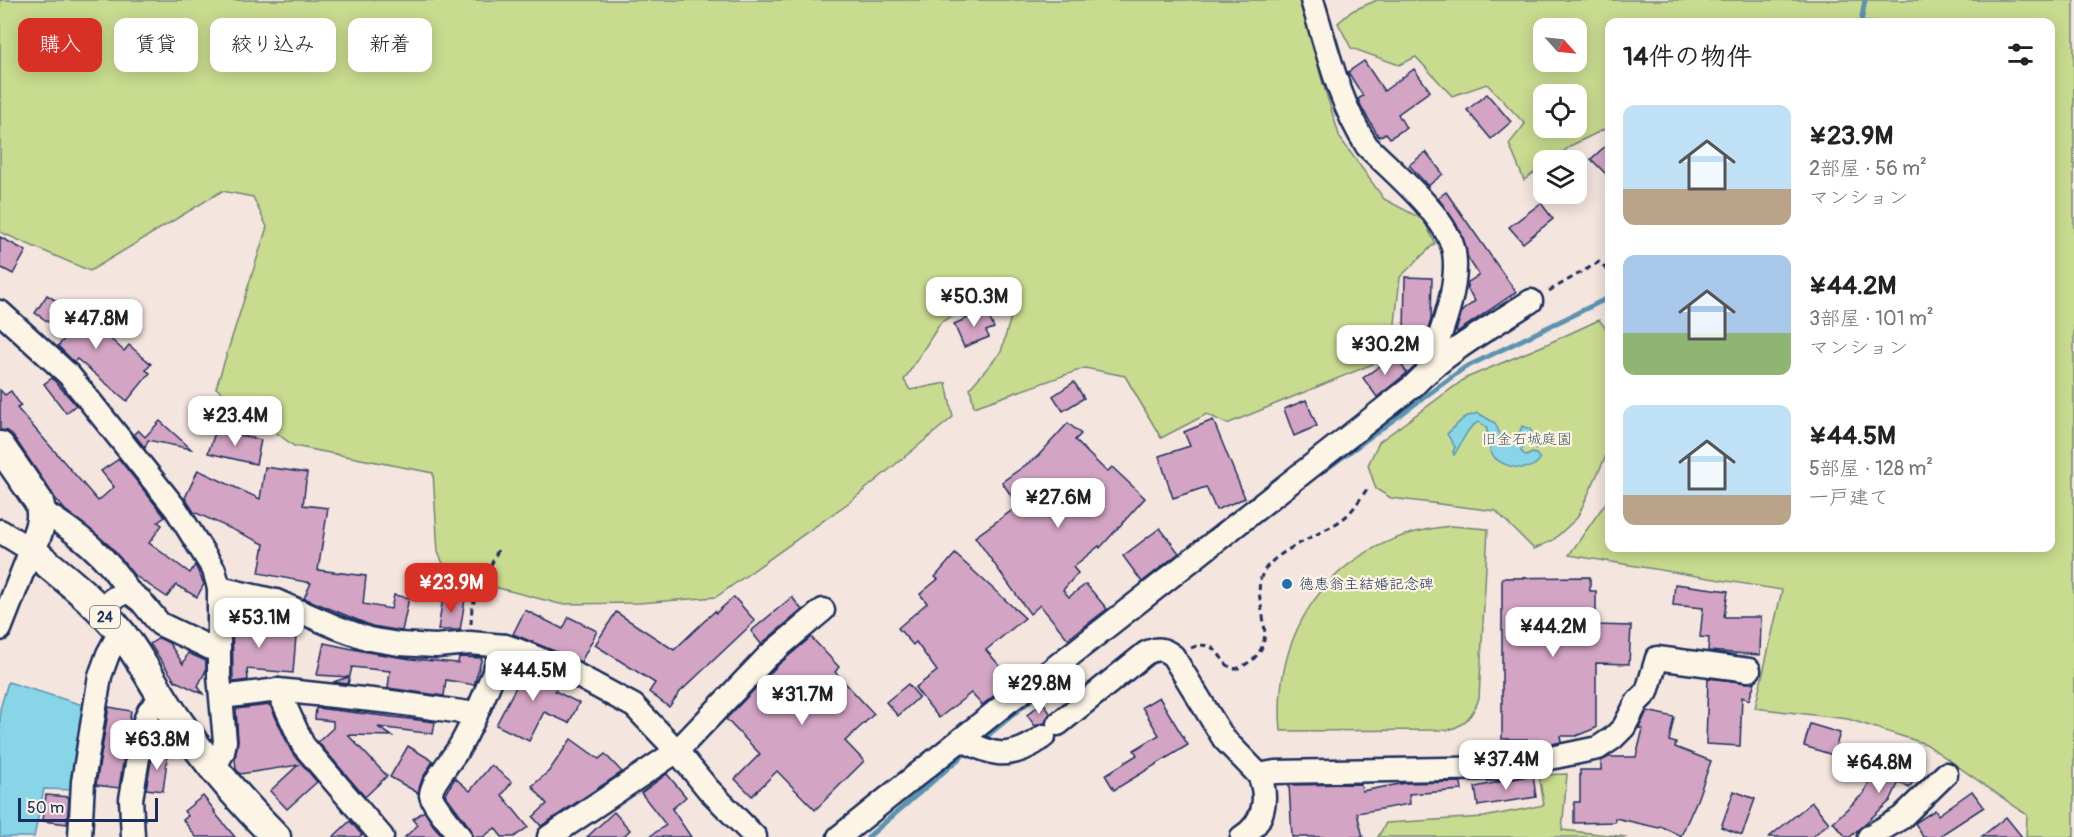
<!DOCTYPE html>
<html lang="ja">
<meta charset="utf-8">
<style>
:root{--surface:#fff;--page:#f6f6f6;--text:#222;--muted:#767676;--accent:#d93025}
body{margin:0;font-family:Pangolin,"Klee One",sans-serif;background:var(--page);color:var(--text);height:100vh;display:flex;flex-direction:column;font-size:22px;white-space:nowrap}
*{box-sizing:border-box;margin:0}
p{font-size:20px;color:var(--muted)}
.icon{flex:none;width:33px;height:33px;fill:none;stroke:currentColor;stroke-width:2;stroke-linecap:round;stroke-linejoin:round}
.map{position:relative;flex:1;overflow:hidden}
.panel{position:absolute;left:1605px;top:18px;width:450px;height:534px;display:flex;flex-direction:column;background:var(--surface);border-radius:12px;box-shadow:0 3px 15px #0003}
.panel>*{flex:none}
.banner{position:absolute;left:18px;top:18px;width:570px;height:54px;display:flex;gap:12px}
.needle{width:39px;rotate:117deg}
.buttons{position:absolute;left:1533px;top:18px;display:grid;gap:12px}
.buttons a{display:grid;place-items:center;width:54px;height:54px;border-radius:12px;background:var(--surface);box-shadow:0 3px 15px #0003;font-size:30px}
.scale{position:absolute;left:18px;bottom:15px;width:140px;box-sizing:border-box;padding-left:6px;border:3px solid #1b2f5e;border-top:0;font-size:16px;line-height:21px;white-space:nowrap;color:#1b2f5e;-webkit-text-stroke:4px #fcf5e5;paint-order:stroke}
.price{position:absolute;translate:-50% -51px;padding:0 14px;border-radius:12px;background:#fff;color:#222;font-size:20px;line-height:39px;filter:drop-shadow(0 2px 3px #0008)}
.price::after{content:'';position:absolute;left:50%;top:36px;width:18px;height:14px;margin-left:-9px;background:inherit;clip-path:polygon(0 0,100% 0,50% 100%)}
.price.selected{background:var(--accent);color:#fff}
ul{padding:0;list-style:none}
li{display:flex;align-items:center;gap:18px;height:150px;padding:0 18px}
li span{display:grid;place-items:center;flex:none;width:168px;height:120px;border-radius:12px;color:#555}
li>.icon{margin-inline-start:auto}
span .icon{width:72px;height:72px;fill:#fffc;stroke-width:1}
li b{font-size:26px}
h2{display:flex;justify-content:space-between;align-items:center;height:72px;padding:0 18px;font-size:26px}
.tag{padding:0 21px;border-radius:12px;background:var(--surface);box-shadow:0 3px 15px #0003;font-size:21px;line-height:54px}
.tag.selected{background:var(--accent);color:#fff}
.map>svg:first-child{display:block}
.green{fill:#c9db8f;stroke:#728576;stroke-width:1.5;fill-rule:evenodd}
.water{fill:#87d5e6;stroke:#5c93b0;stroke-width:1.5}
.lines{fill:none;stroke-linecap:round;stroke-linejoin:round}
.stream{stroke:#5c93b0;stroke-width:5}
.building{fill:#d3a4c4;stroke:#1b2f5e;stroke-width:1.5}
.minor-casing{stroke:#1b2f5e;stroke-width:27}
.major-casing{stroke:#1b2f5e;stroke-width:33}
.path{stroke:#1b2f5e;stroke-width:3;stroke-dasharray:6 4.5;stroke-linecap:butt}
.minor{stroke:#fcf5e5;stroke-width:22}
.major{stroke:#fcf5e5;stroke-width:28}
.poi-dot{fill:#1f6fb2;stroke:#fcf5e5;stroke-width:2}
.labels{text-anchor:middle;stroke-width:4.5;stroke-linejoin:round;paint-order:stroke}
.shield{fill:#fcf5e5;stroke:#5e6a86;stroke-width:1.5}
.shield-label{font-size:14px;font-weight:bold;fill:#1b2f5e}
.park-label{font-size:15px;fill:#465a6a;stroke:#fcf5e5}
.poi-label{font-size:15px;fill:#1b2f5e;stroke:#fcf5e5;text-anchor:start}
</style>
<div class="map">
<svg width="2074" height="837" viewBox="0 0 2074 837">
<rect width="100%" height="100%" fill="#f4e5de"/>
<filter id="ink" filterUnits="userSpaceOnUse"><feTurbulence type="fractalNoise" baseFrequency=".0167" numOctaves="2"/><feDisplacementMap in="SourceGraphic" scale="12" xChannelSelector="R" yChannelSelector="G"/><feConvolveMatrix kernelMatrix="1 2 1 2 8 2 1 2 1" color-interpolation-filters="sRGB"/></filter>
<g filter="url(#ink)">
<g class="green">
<polygon points="0,0 1304,0 1321,77 1340,138 1384,199 1424,220 1435,243 1400,277 1393,342 1380,361 1227,424 1207,414 1161,438 1125,376 1085,368 974,407 970,388 1001,352 1014,306 1006,289 941,322 904,380 910,390 946,383 953,417 851,501 716,597 639,603 560,604 448,575 438,552 433,473 294,446 216,388 267,227 253,197 222,191 90,271 0,232"/>
<path d="M1377 0H2074V837H2026L2027 815 1926 744 1848 719 1755 708 1782 590 1569 555 1609 498 1610 548H2050V22H1610L1609 127 1574 144 1551 160H1544L1543 166 1524 180 1509 144 1525 124 1487 84 1452 96 1416 57 1399 65 1351 48 1338 23 1352 11ZM1576 28V62H1544V28ZM1576 94V128H1544V94Z"/>
<polygon points="1599,320 1609,332 1610,437 1605,458 1577,518 1553,540 1534,549 1496,511 1391,498 1376,489 1368,465 1379,442 1466,378 1547,344"/>
<path d="M1451 526 1488 529 1479 698C1474 714 1465 726 1448 730L1281 731C1271 622 1341 536 1451 526Z"/>
<polygon points="1567,774 1562,830 1627,837 1378,837 1386,823 1484,817 1544,805 1539,775"/>
</g>
<g class="water">
<path d="M1478 413 1495 423 1502 439C1513 441 1519 436 1522 426L1530 429 1538 444 1536 449 1531 445H1524L1521 451 1526 456 1532 453 1536 454 1540 459C1532 474 1503 468 1493 456 1487 448 1489 436 1486 427L1479 422C1466 427 1462 444 1454 455L1453 452 1455 447 1447 434 1465 417Z"/>
<polygon points="8,682 86,706 74,790 44,789 34,837 0,837 0,709"/>
</g>
<g class="lines">
<g class="stream">
<polyline points="1861,22 1865,0"/>
<polyline points="1325,470 1464,368 1610,297"/>
<polyline points="981,741 1043,690"/>
<polyline points="868,837 969,750"/>
</g>
</g>
<g class="building">
<polygon points="1364,61 1384,91 1414,69 1430,91 1398,114 1406,128 1390,138 1386,133 1379,137 1363,110 1358,99 1363,96 1348,72"/>
<polygon points="1487,94 1511,122 1491,139 1467,110"/>
<polygon points="1610,142 1610,178 1591,159"/>
<polygon points="1426,152 1443,174 1428,186 1409,165"/>
<polygon points="1446,192 1516,292 1457,332 1456,331 1462,311 1475,301 1467,288 1467,283 1479,275 1468,258 1461,232 1438,198"/>
<polygon points="1541,203 1553,219 1523,243 1509,227"/>
<polygon points="0,237 26,251 13,274 0,267"/>
<polygon points="1405,277 1432,278 1431,320 1427,332 1404,332"/>
<polygon points="47,295 84,319 86,317 124,351 129,345 151,364 146,370 150,373 127,401 77,359 74,362 58,346 68,335 35,313"/>
<polygon points="986,310 994,328 986,331 989,337 964,347 954,324"/>
<polygon points="1395,355 1407,373 1377,397 1363,378"/>
<polygon points="52,378 76,405 66,413 44,384"/>
<polygon points="1074,382 1084,398 1063,411 1053,396"/>
<polygon points="0,390 5,395 11,391 21,406 17,408 98,501 114,487 101,471 119,459 165,517 158,522 162,525 149,543 190,573 195,565 204,584 197,597 176,585 167,597 134,575 110,546 65,510 55,498 14,437 8,431 0,430"/>
<polygon points="1306,400 1317,426 1294,436 1284,409"/>
<polygon points="1213,420 1245,498 1216,510 1206,487 1173,498 1159,456 1190,446 1184,432"/>
<polygon points="160,421 191,449 148,440 145,448 134,434 138,430 145,437"/>
<polygon points="1068,423 1081,434 1075,440 1107,472 1112,467 1145,498 1100,548 1099,546 1073,567 1078,573 1063,590 1069,597 1086,584 1107,609 1068,639 1040,605 1030,614 975,537 1018,506 1002,482 1038,456"/>
<polygon points="216,430 261,440 256,464 208,453"/>
<polygon points="265,467 307,473 303,505 328,508 318,570 366,576 363,604 391,609 394,595 409,598 402,631 372,626 304,598 311,583 259,573 264,544 194,512 185,498 198,470 260,499"/>
<polygon points="1160,528 1179,553 1142,582 1123,556"/>
<polygon points="955,554 1025,618 986,650 1013,681 982,705 971,693 939,718 915,688 937,671 916,642 913,645 898,628 927,603 920,594 938,579 935,577"/>
<polygon points="413,567 439,571 437,592 410,589"/>
<polygon points="1590,577 1590,591 1596,591 1596,625 1631,626 1629,664 1596,663 1596,728 1576,736 1560,736 1561,742 1543,746 1527,746 1527,739 1502,739 1502,578"/>
<polygon points="1675,584 1728,591 1724,617 1761,617 1760,655 1708,651 1709,638 1700,637 1703,608 1673,605"/>
<polygon points="443,597 465,600 460,630 438,630"/>
<polygon points="734,597 755,621 680,692 669,707 649,692 655,683 595,645 616,612 674,650 715,611 716,613"/>
<polygon points="792,597 802,610 761,644 751,631"/>
<polygon points="232,605 249,609 248,632 296,636 293,673 247,669 248,680 233,682"/>
<polygon points="525,610 563,629 569,617 597,631 581,662 513,634"/>
<polygon points="811,637 839,667 835,672 874,714 845,741 864,761 815,810 777,771 752,796 735,779 760,754 726,719 777,666"/>
<polygon points="159,638 169,643 183,664 188,653 206,661 206,670 198,686 203,694 175,681 150,644"/>
<polygon points="324,643 367,652 411,659 458,663 459,657 482,658 474,685 446,680 444,696 388,688 390,671 352,667 348,684 333,682 349,677 317,675"/>
<polygon points="513,663 560,682 555,691 579,703 569,723 544,712 529,741 496,725 517,685 506,679"/>
<polygon points="1708,678 1747,683 1755,682 1749,700 1742,697 1740,746 1706,744"/>
<polygon points="908,684 919,697 898,716 886,702"/>
<polygon points="1159,697 1188,745 1114,790 1105,775 1137,755 1134,750 1159,735 1142,707"/>
<polygon points="1043,702 1050,713 1045,723 1035,726 1027,715"/>
<polygon points="270,705 291,751 317,782 287,809 270,791 298,765 240,774 236,769 235,759 238,740 236,709"/>
<polygon points="109,707 131,711 119,788 96,785"/>
<polygon points="316,708 435,722 433,734 378,727 392,736 348,735 387,776 365,797 318,742 333,728 333,721 315,719"/>
<polygon points="1647,711 1674,717 1669,741 1676,743 1675,747 1711,761 1697,800 1681,836 1660,826 1659,828 1615,818 1615,822 1574,823 1574,802 1580,802 1580,770 1601,770 1601,761 1609,757 1636,757 1643,729 1639,728"/>
<polygon points="1810,724 1840,733 1833,755 1804,746"/>
<polygon points="571,739 599,759 605,754 622,772 541,826 533,817 547,804 532,786 549,771"/>
<polygon points="408,746 433,761 422,779 418,793 390,777"/>
<polygon points="1903,749 1924,764 1909,788 1899,782 1890,801 1850,837 1846,837 1833,822 1864,793 1871,777 1882,782"/>
<polygon points="153,751 168,753 163,791 146,789"/>
<polygon points="491,765 512,782 502,795 528,827 514,837 502,837 495,828 483,837 473,837 471,829 445,794 455,778 470,791"/>
<polygon points="667,774 686,797 672,809 691,837 649,837 666,825 641,793"/>
<polygon points="1533,775 1536,797 1478,806 1475,787"/>
<polygon points="1461,782 1462,790 1409,794 1410,804 1357,813 1363,837 1292,837 1289,785 1361,784 1362,791 1405,783"/>
<polygon points="1734,791 1755,799 1742,835 1721,827"/>
<polygon points="1972,791 1984,807 1938,837 1923,837 1915,823 1935,810 1938,815"/>
<polygon points="46,795 69,797 67,824 43,821"/>
<polygon points="203,796 215,811 214,812 235,837 196,837 183,820 188,816 184,811"/>
<polygon points="1812,802 1829,823 1812,837 1769,837"/>
<polygon points="424,811 433,825 443,837 405,837 418,825 413,819"/>
<polygon points="614,812 630,830 623,837 587,837"/>
<polygon points="2006,817 2022,837 1981,837"/>
<polygon points="350,821 362,835 359,837 333,837"/>
</g>
<g class="lines">
<g class="minor-casing">
<g id="minor">
<path d="M1312 0C1327 49 1339 103 1367 146 1392 171 1448 217 1454 252 1460 289 1439 337 1427 372"/>
<polyline points="0,312 69,375 176,509 214,570 219,588 219,676 225,741 223,752 214,768"/>
<path d="M42 511C76 532 108 556 128 591"/>
<polyline points="0,531 31,550 0,629"/>
<polyline points="219,588 276,601 336,627 369,639 399,644 436,646 470,643 505,646 517,650 571,672 634,706 677,751 708,789 755,837"/>
<polyline points="98,610 114,598 128,591 141,601 160,624 219,652"/>
<polyline points="278,690 303,745 382,837"/>
<polyline points="222,697 278,690 391,702 476,714"/>
<path d="M1058 724 1146 653C1157 648 1163 648 1173 656L1224 739 1259 775C1269 798 1264 823 1242 837"/>
<path d="M961 740C972 744 986 752 998 753 1014 755 1032 746 1044 736"/>
<polyline points="1259,775 1275,772 1502,768 1598,748 1613,738 1624,727 1637,702 1647,692 1657,658 1749,670"/>
<polyline points="80,837 83,782 100,676 108,654 120,632"/>
<polyline points="133,837 131,799 144,723 149,711 162,698"/>
<path d="M460 837C454 828 433 805 431 795 430 785 453 758 459 748 478 716 490 680 505 646"/>
<polyline points="549,837 677,751 768,656 823,610"/>
<path d="M839 837 1009 701 1049 672 1413 386C1447 351 1491 327 1531 301"/>
<polyline points="1869,837 1901,818 1946,774"/>
</g>
</g>
<g class="major-casing">
<path id="major" d="M0 446 39 502C45 520 37 534 31 550 62 576 97 602 122 634 142 660 157 691 176 718 205 760 240 801 276 837"/>
</g>
<g class="path">
<polyline points="1549,291 1599,262 1610,273"/>
<polyline points="471,624 472,606 498,550"/>
<path d="M1191 648C1223 634 1220 677 1241 667 1289 643 1246 601 1264 571 1277 549 1322 535 1344 518 1353 511 1360 499 1367 489"/>
</g>
<use href="#minor" class="minor"/>
<use href="#major" class="major"/>
</g>
</g>
<circle class="poi-dot" cx="1287" cy="584" r="6"/>
<g class="labels">
<rect class="shield" x="90" y="606" width="30" height="22" rx="4.5"/>
<g class="shield-label">
<text x="105" y="622">24</text>
</g>
<g class="park-label">
<text x="1527" y="444">旧金石城庭園</text>
</g>
<g class="poi-label">
<text x="1299" y="589">徳恵翁主結婚記念碑</text>
</g>
</g>
</svg>
<div class="buttons">
<a><svg class="needle" viewBox="-14 -14 28 28"><path d="M0-13l5 13h-10z" fill="#e53935"/><path d="M0 13l5-13h-10z" fill="#767676"/></svg></a>
<a><svg class="icon" aria-label="locate" viewBox="0 0 24 24"><circle cx="12" cy="12" r="6"/><path d="M12 2v4M12 18v4M2 12h4M18 12h4"/></svg></a>
<a><svg class="icon" aria-label="layers" viewBox="0 0 24 24"><path d="M12 4l9 5-9 5-9-5zM3 14l9 5 9-5"/></svg></a>
</div>
<div class="scale">50 m</div>
<b class="price" style="left:974px;top:328px">¥50.3M</b>
<b class="price" style="left:96px;top:350px">¥47.8M</b>
<b class="price" style="left:1385px;top:376px">¥30.2M</b>
<b class="price" style="left:235px;top:447px">¥23.4M</b>
<b class="price" style="left:1058px;top:529px">¥27.6M</b>
<b class="price selected" style="left:451px;top:614px">¥23.9M</b>
<b class="price" style="left:259px;top:649px">¥53.1M</b>
<b class="price" style="left:1553px;top:658px">¥44.2M</b>
<b class="price" style="left:533px;top:702px">¥44.5M</b>
<b class="price" style="left:1039px;top:715px">¥29.8M</b>
<b class="price" style="left:802px;top:726px">¥31.7M</b>
<b class="price" style="left:157px;top:771px">¥63.8M</b>
<b class="price" style="left:1506px;top:791px">¥37.4M</b>
<b class="price" style="left:1879px;top:794px">¥64.8M</b>
<div class="banner">
<a class="tag selected">購入</a>
<a class="tag">賃貸</a>
<a class="tag">絞り込み</a>
<a class="tag">新着</a>
</div>
<section class="panel">
<h2>14件の物件<svg class="icon" aria-label="filters" viewBox="0 0 24 24"><path d="M4 7h16M4 17h16"/><circle cx="9" cy="7" r="2"/><circle cx="15" cy="17" r="2"/></svg></h2>
<ul>
<li><span style="background:linear-gradient(#bfe0f5 70%,#b9a48a 0)"><svg class="icon" aria-label="home" viewBox="0 0 24 24"><path d="M3 11l9-7 9 7M6 9v11h12V9"/></svg></span><div><b>¥23.9M</b><p>2部屋 · 56 m²</p><p>マンション</p></div></li>
<li><span style="background:linear-gradient(#a9c7e8 65%,#8fb573 0)"><svg class="icon" aria-label="home" viewBox="0 0 24 24"><path d="M3 11l9-7 9 7M6 9v11h12V9"/></svg></span><div><b>¥44.2M</b><p>3部屋 · 101 m²</p><p>マンション</p></div></li>
<li><span style="background:linear-gradient(#bfe0f5 75%,#b9a48a 0)"><svg class="icon" aria-label="home" viewBox="0 0 24 24"><path d="M3 11l9-7 9 7M6 9v11h12V9"/></svg></span><div><b>¥44.5M</b><p>5部屋 · 128 m²</p><p>一戸建て</p></div></li>
</ul>
</section>
</div>
